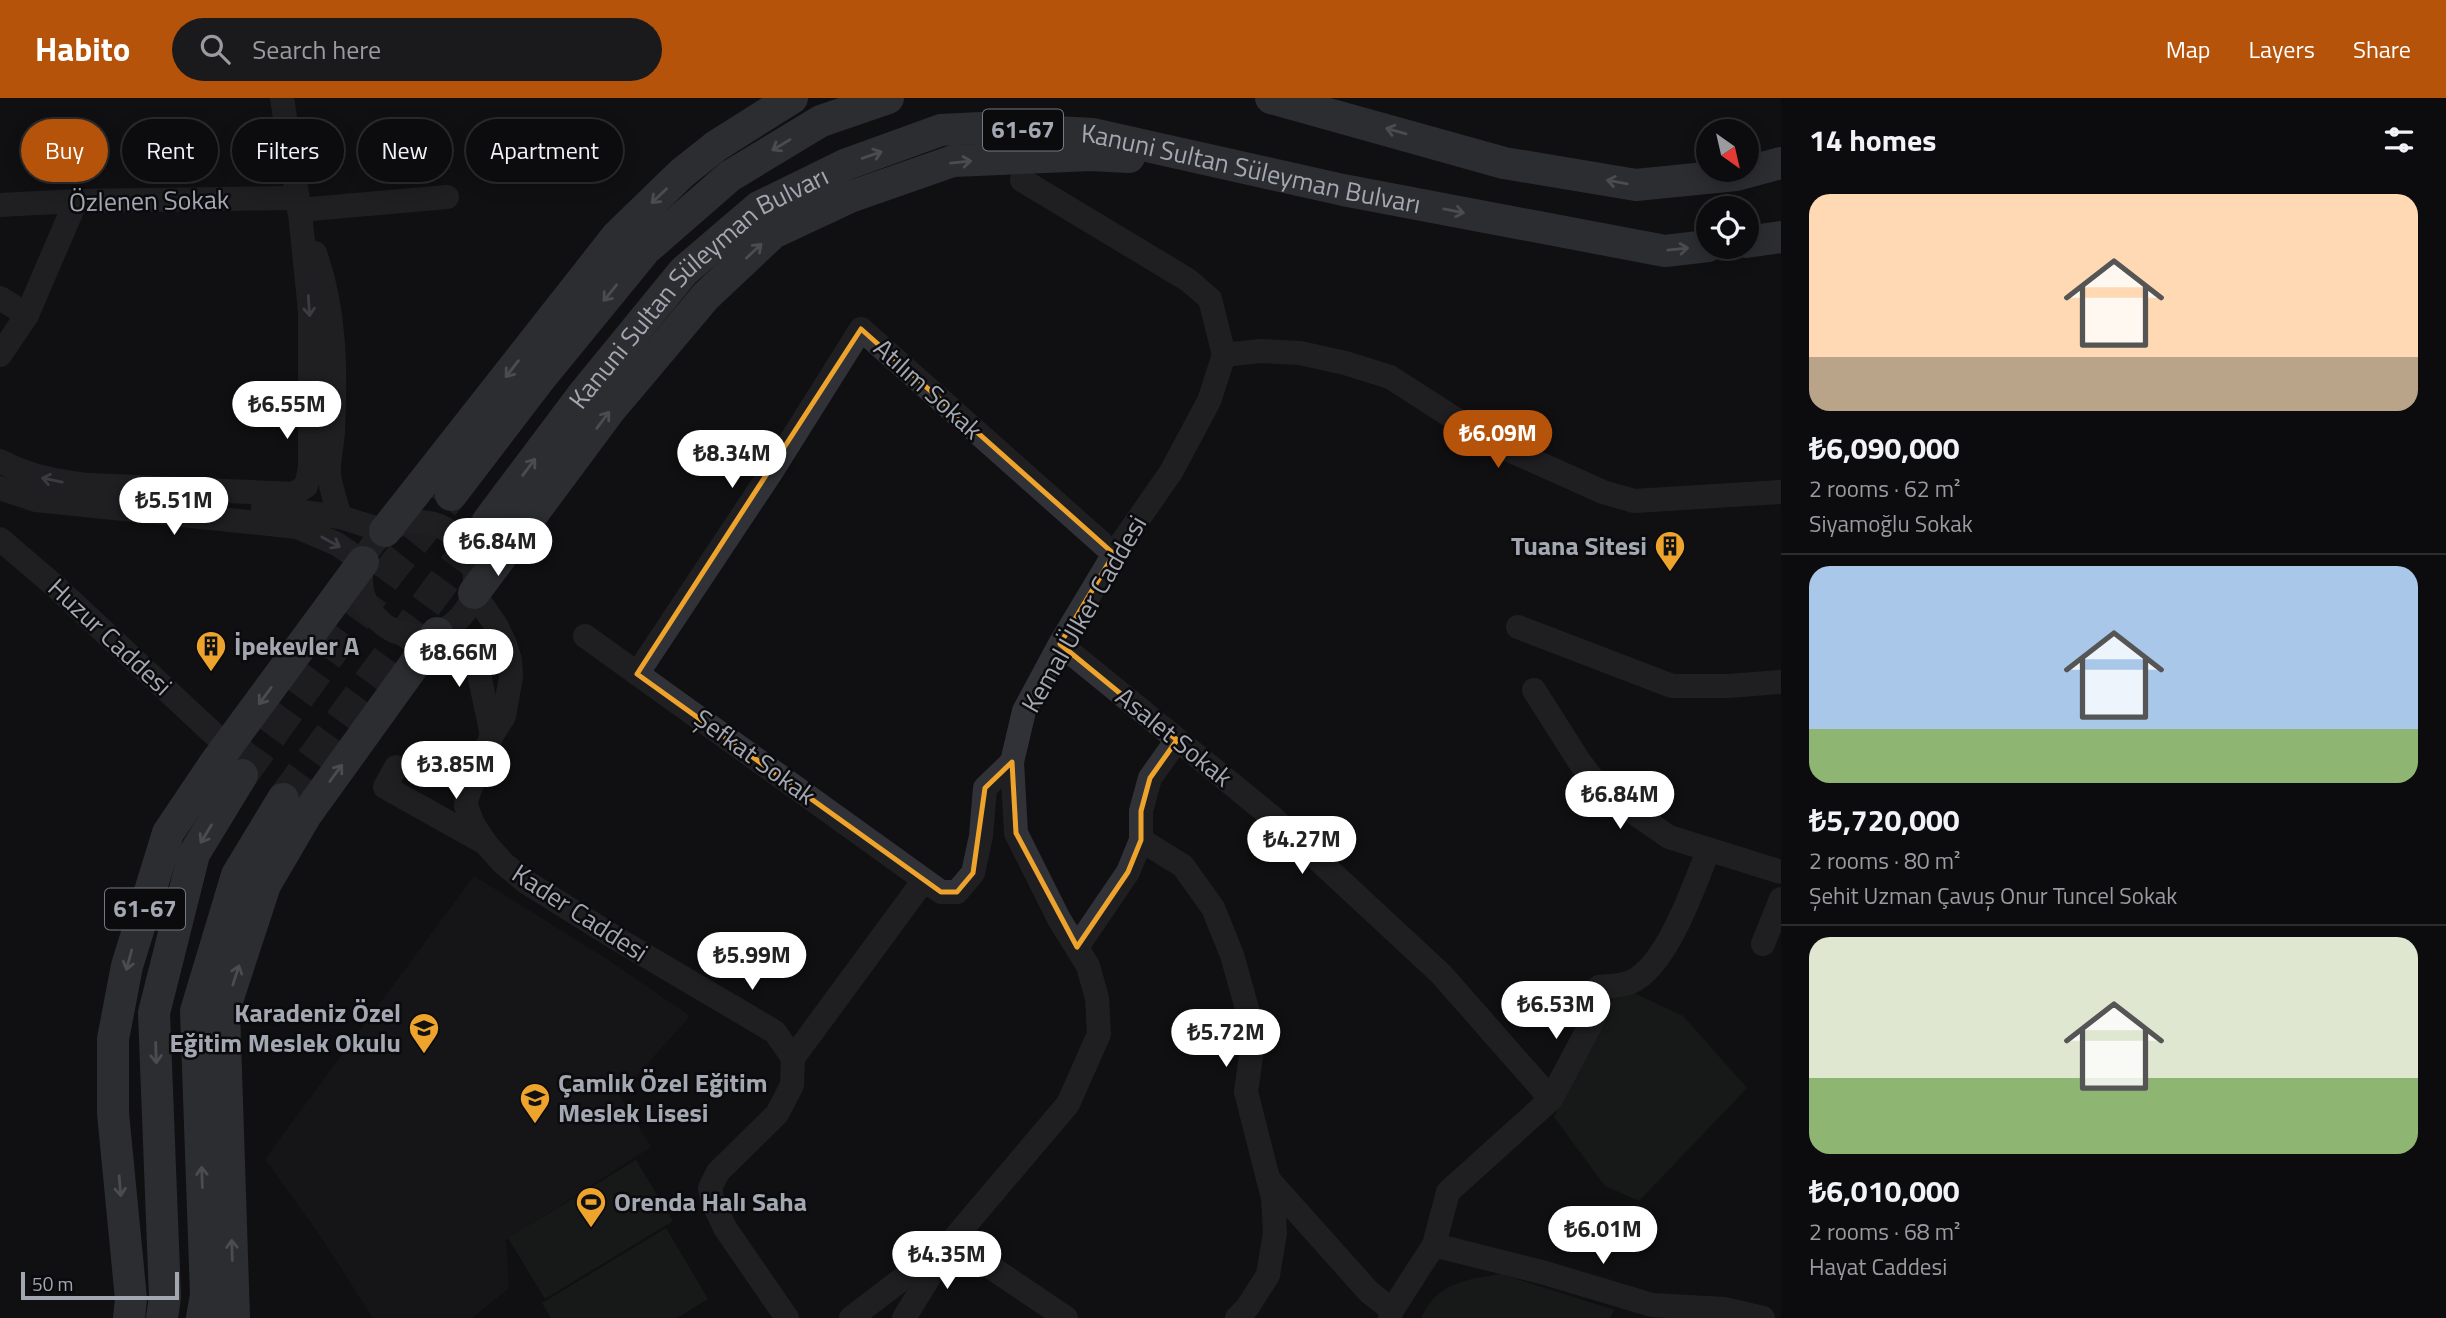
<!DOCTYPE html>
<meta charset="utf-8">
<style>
:root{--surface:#0c0c0e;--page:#1a1a1c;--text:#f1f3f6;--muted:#9a9b9e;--line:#2c2c2e;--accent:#b45309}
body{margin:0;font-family:"Titillium Web",sans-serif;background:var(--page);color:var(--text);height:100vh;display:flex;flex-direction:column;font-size:26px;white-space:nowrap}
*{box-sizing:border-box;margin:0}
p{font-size:23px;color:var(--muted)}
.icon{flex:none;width:38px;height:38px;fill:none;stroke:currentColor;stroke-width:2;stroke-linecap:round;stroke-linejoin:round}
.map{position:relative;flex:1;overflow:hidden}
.sheet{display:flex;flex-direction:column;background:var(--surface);width:665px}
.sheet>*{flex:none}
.banner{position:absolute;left:21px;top:21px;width:665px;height:63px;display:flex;gap:14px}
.needle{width:46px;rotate:146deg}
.buttons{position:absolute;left:1696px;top:21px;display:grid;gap:14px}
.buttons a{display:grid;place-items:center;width:63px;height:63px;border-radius:50%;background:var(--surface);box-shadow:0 4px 18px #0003,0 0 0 2px var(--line);font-size:35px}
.scale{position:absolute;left:21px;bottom:18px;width:158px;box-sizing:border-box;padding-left:7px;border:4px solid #a2a7b2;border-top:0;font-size:19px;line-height:24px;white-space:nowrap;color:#a2a7b2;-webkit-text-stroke:5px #0b0b0d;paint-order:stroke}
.price{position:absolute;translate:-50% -60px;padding:0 16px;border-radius:24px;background:#fff;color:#222;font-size:23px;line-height:46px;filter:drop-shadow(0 2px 4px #0008)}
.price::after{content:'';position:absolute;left:50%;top:42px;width:21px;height:16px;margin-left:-10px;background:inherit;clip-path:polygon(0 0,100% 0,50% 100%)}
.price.selected{background:var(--accent);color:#fff}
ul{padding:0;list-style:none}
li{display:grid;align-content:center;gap:14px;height:371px;padding:0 28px}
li+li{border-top:2px solid var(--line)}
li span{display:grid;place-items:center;height:217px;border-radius:21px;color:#555}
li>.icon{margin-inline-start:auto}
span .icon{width:126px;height:126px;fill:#fffc;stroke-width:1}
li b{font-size:30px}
h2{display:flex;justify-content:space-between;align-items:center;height:84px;padding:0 28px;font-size:30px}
.tag{padding:0 24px;border-radius:32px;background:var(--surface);box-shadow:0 4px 18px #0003,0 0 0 2px var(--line);font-size:24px;line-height:63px}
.tag.selected{background:var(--accent);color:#fff}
header{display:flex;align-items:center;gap:42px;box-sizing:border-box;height:98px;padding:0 35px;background:var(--accent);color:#fff}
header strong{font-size:33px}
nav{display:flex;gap:38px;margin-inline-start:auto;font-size:24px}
.search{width:490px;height:63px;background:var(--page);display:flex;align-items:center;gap:18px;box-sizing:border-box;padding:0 24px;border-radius:38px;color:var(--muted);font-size:26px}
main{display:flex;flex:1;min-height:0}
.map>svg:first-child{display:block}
.built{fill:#1c1c1f}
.green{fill:#1d241d}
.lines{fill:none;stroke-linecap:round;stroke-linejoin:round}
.major-tunnel{stroke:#2d2e32;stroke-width:32;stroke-dasharray:32 16;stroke-linecap:butt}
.minor{stroke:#313237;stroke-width:24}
.major{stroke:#4d5056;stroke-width:32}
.oneway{stroke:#9196a0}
.oneway2{stroke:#6f727b}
.marked{fill:none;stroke:#eea42c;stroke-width:5;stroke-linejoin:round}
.labels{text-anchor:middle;stroke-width:5;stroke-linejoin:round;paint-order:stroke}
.shield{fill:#0b0b0d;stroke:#757880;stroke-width:2}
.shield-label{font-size:24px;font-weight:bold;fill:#a2a7b2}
.street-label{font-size:26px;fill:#a2a7b2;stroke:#0b0b0d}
.poi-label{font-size:26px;font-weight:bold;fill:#a2a7b2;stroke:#0b0b0d;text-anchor:start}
</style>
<header>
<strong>Habito</strong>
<div class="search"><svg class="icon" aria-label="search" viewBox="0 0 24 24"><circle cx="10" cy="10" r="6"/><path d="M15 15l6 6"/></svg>Search here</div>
<nav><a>Map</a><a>Layers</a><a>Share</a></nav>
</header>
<main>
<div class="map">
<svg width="1781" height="1220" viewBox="0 0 1781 1220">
<rect width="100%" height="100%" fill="#101012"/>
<polygon class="built" points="474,778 605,860 690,918 619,997 651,1049 506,1142 509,1190 472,1220 373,1220 321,1139 265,1061"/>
<g class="green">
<polygon points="1623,890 1683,918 1747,990 1639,1103 1605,1088 1554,1019 1615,895"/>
<polygon points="636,1062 673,1123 545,1201 508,1140"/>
<polygon points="666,1130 708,1201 677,1220 551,1220 542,1205"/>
<path d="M1501 1176 1614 1212 1610 1220H1421C1438 1184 1465 1182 1501 1176Z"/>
</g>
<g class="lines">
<g class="major-tunnel">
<polyline points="242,677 389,474 451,397"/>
<polyline points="283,701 488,423"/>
</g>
<g class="minor">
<polyline points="1022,82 1188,182 1210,201 1224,257"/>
<polyline points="0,107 76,103 297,100"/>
<polyline points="299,112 447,99"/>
<path d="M315 155C335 211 336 271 333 330 333 346 328 361 329 377 331 391 336 405 340 419"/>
<polyline points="0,200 27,217"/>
<polyline points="0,257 27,217 76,103"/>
<polyline points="1224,257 1260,253 1300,255 1345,265 1390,279 1491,344 1603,394 1634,403 1781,394"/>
<path d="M0 363C33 381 68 385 105 389"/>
<polyline points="90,387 294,396 306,388 310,370 310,213 300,115 282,0"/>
<polyline points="0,390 36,402 297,429 337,446 363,464"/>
<polyline points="263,409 340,419 385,433"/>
<circle cx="418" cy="481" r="57"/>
<polyline points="0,441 55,488 217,639"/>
<polyline points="474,495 497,529 505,546 510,562 511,579 504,618 492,637 467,699 466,708 473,726 486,746 503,765 526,784 619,842 775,934 793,960 792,987 777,1016 718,1074 710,1090 713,1104 725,1130 787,1220"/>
<polyline points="1518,529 1672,588 1728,588 1781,584"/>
<polyline points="437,535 454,543 476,562 492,637"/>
<polyline points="585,538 941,794 957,794 973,775 981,738 985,690 1012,664"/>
<polyline points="1060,546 1272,719 1441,876 1551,1001"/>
<polyline points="637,576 770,376 861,231 1114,456"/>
<polyline points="1534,592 1579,663 1601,692 1669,739 1781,774"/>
<polyline points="396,669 385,689 485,745"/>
<polyline points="1141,742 1183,768 1213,810 1232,857 1254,936 1246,994 1273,1100 1275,1135 1268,1177 1247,1210 1237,1220"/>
<polyline points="1763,846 1781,801"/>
<polyline points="1077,849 1128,774 1141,742 1141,713 1150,680 1177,642"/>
<polyline points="793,960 924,782"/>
<polyline points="1268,1081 1369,1194 1392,1212"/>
<polyline points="952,1143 1066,1220"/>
<polyline points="1434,1147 1545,1175 1652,1207 1724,1211 1763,1220"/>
<polyline points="851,1220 952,1143 1068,1006 1099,936 1097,900 1088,868 1059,821 1016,735 1012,664 1024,613 1060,546 1114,456 1171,374 1209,303 1224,257"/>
<polyline points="904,1220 944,1155"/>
<path d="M1390 1220 1392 1212 1434 1147 1448 1094 1551 1001 1594 920 1599 889C1609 888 1622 888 1631 884 1667 868 1694 788 1708 753"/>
</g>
<g class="major">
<polyline points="1271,0 1504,65 1636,87 1736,77 1781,65"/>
<polyline points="1746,144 1781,139"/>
<polyline points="451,397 542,278 645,152 730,78 821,23 888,0"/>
<path id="s1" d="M488 423 581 299 684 173 759 109 847 66 941 32 981 30 1093 36 1343 92 1665 153 1708 148"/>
<polyline points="385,433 617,138 682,75 716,48 792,0"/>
<polyline points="474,495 610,312 706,198 773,135 850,99 953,63 1091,57 1129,59"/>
<polyline points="129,1220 131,1201 113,1015 113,941 127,868 168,735 215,665 363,464"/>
<polyline points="162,1220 165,1199 154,915 194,756 242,677"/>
<polyline points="202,1220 206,1197 196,913 237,777 283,701"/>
<polyline points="234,1220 224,912 265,787 306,717 437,535"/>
</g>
</g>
<defs><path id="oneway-shaft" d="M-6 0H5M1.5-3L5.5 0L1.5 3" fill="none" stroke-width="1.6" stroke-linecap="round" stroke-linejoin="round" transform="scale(1.75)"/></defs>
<g class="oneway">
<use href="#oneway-shaft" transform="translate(1396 33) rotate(-164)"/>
<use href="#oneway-shaft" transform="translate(781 47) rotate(149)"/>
<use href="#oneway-shaft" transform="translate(872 57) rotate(-19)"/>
<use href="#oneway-shaft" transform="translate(961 64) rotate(-6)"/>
<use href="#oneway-shaft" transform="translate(1617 84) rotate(-170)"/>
<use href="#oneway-shaft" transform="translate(659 98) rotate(136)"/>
<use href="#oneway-shaft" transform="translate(1454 113) rotate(11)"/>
<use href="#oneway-shaft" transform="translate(1678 151) rotate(-6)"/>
<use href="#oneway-shaft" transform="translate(754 153) rotate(-43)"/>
<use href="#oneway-shaft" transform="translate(610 195) rotate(129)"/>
<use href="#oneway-shaft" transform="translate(512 271) rotate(128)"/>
<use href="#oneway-shaft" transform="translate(603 322) rotate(-53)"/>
<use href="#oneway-shaft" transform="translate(529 369) rotate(-53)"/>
<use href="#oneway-shaft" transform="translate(265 598) rotate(126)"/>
<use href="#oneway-shaft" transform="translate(336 675) rotate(-54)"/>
<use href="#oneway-shaft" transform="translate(206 736) rotate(121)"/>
<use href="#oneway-shaft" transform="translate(129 862) rotate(105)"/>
<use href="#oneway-shaft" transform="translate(236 877) rotate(-72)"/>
<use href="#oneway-shaft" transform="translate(156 955) rotate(88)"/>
<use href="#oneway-shaft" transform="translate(202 1079) rotate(-92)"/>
<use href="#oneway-shaft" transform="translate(120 1088) rotate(85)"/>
<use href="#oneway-shaft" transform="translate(232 1152) rotate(-92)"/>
</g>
<g class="oneway2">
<use href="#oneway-shaft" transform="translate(309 208) rotate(86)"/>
<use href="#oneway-shaft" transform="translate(52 382) rotate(-168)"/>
<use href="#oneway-shaft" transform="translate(331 444) rotate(29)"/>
</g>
<path d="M0 0H1781V1220H0ZM861 231 1114 456 1060 546 1177 642 1150 680 1141 713V742L1128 774 1077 849 1016 735 1012 664 985 690 973 775 957 794H941L637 576Z" fill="#101012" fill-opacity=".55" fill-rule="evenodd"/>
<path class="marked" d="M861 231 1114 456 1060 546 1177 642 1150 680 1141 713V742L1128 774 1077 849 1016 735 1012 664 985 690 973 775 957 794H941L637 576Z"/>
<defs>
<g id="building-pin" transform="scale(1.575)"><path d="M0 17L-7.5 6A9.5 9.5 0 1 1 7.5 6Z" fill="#eea42c" stroke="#0b0b0d"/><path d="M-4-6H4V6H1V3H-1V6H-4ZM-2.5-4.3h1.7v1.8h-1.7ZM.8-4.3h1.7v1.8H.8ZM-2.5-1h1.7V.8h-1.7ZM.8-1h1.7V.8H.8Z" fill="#111"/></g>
<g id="school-pin" transform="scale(1.575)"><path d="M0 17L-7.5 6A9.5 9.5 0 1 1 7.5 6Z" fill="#eea42c" stroke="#0b0b0d"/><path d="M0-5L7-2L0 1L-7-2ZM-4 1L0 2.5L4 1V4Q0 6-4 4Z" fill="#111"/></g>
<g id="stadium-pin" transform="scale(1.575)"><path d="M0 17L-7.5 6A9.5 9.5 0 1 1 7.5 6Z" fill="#eea42c" stroke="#0b0b0d"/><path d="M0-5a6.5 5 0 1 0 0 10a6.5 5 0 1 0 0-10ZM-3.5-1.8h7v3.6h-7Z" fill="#111"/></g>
</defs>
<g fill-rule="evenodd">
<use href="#building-pin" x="1670" y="448"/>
<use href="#building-pin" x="211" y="548"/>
<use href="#school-pin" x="424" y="930"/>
<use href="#school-pin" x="535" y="1000"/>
<use href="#stadium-pin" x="591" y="1104"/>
</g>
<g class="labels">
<g class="shield">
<rect x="983" y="11.5" width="80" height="41" rx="5"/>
<rect x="105" y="790.5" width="80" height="41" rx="5"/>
</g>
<g class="shield-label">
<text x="1023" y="40">61-67</text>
<text x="145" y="819">61-67</text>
</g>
<g class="street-label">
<text dy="9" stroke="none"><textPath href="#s1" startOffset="928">Kanuni Sultan Süleyman Bulvarı</textPath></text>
<text transform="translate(149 103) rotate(-1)" y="9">Özlenen Sokak</text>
<text dy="9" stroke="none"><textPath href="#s1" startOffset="318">Kanuni Sultan Süleyman Bulvarı</textPath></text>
<text transform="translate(928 291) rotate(42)" y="9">Atılım Sokak</text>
<text transform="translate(1084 516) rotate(-60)" y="9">Kemal Ülker Caddesi</text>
<text transform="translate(110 539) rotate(43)" y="9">Huzur Caddesi</text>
<text transform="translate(1174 639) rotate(39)" y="9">Asalet Sokak</text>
<text transform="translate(755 659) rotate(36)" y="9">Şefkat Sokak</text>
<text transform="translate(580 815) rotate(33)" y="9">Kader Caddesi</text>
</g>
<g class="poi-label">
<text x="1647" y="457" text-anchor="end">Tuana Sitesi</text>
<text x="234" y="557">İpekevler A</text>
<text x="401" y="924" text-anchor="end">Karadeniz Özel<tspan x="401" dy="30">Eğitim Meslek Okulu</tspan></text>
<text x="558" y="994">Çamlık Özel Eğitim<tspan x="558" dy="30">Meslek Lisesi</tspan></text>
<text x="614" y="1113">Orenda Halı Saha</text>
</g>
</g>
</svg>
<div class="buttons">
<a><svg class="needle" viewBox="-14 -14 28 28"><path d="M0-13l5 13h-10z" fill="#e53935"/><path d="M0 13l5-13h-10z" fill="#9a9b9e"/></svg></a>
<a><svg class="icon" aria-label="locate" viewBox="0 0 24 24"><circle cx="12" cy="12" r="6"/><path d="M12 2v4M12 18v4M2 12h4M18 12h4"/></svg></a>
</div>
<div class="scale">50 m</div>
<b class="price" style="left:287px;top:343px">₺6.55M</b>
<b class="price selected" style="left:1498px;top:372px">₺6.09M</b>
<b class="price" style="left:732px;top:392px">₺8.34M</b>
<b class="price" style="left:174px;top:439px">₺5.51M</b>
<b class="price" style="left:498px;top:480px">₺6.84M</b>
<b class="price" style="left:459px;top:591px">₺8.66M</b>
<b class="price" style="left:456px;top:703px">₺3.85M</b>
<b class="price" style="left:1620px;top:733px">₺6.84M</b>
<b class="price" style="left:1302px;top:778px">₺4.27M</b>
<b class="price" style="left:752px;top:894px">₺5.99M</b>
<b class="price" style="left:1556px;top:943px">₺6.53M</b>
<b class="price" style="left:1226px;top:971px">₺5.72M</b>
<b class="price" style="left:1603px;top:1168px">₺6.01M</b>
<b class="price" style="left:947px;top:1193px">₺4.35M</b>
<div class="banner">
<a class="tag selected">Buy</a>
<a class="tag">Rent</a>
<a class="tag">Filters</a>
<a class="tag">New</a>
<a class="tag">Apartment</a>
</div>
</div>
<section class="sheet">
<h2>14 homes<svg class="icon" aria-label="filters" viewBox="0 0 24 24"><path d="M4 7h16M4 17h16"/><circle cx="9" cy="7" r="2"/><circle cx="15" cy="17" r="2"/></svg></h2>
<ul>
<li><span style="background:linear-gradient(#ffd9b3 75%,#b9a48a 0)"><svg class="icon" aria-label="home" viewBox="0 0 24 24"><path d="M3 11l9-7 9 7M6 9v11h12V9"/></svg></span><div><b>₺6,090,000</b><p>2 rooms · 62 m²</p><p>Siyamoğlu Sokak</p></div></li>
<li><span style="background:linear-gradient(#a9c7e8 75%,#8fb573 0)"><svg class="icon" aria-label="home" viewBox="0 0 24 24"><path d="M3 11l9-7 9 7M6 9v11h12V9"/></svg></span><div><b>₺5,720,000</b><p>2 rooms · 80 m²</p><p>Şehit Uzman Çavuş Onur Tuncel Sokak</p></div></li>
<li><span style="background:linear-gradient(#dfe7d0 65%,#8fb573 0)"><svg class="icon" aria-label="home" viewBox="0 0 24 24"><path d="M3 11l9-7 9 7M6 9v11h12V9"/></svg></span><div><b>₺6,010,000</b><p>2 rooms · 68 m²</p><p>Hayat Caddesi</p></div></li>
</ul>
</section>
</main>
